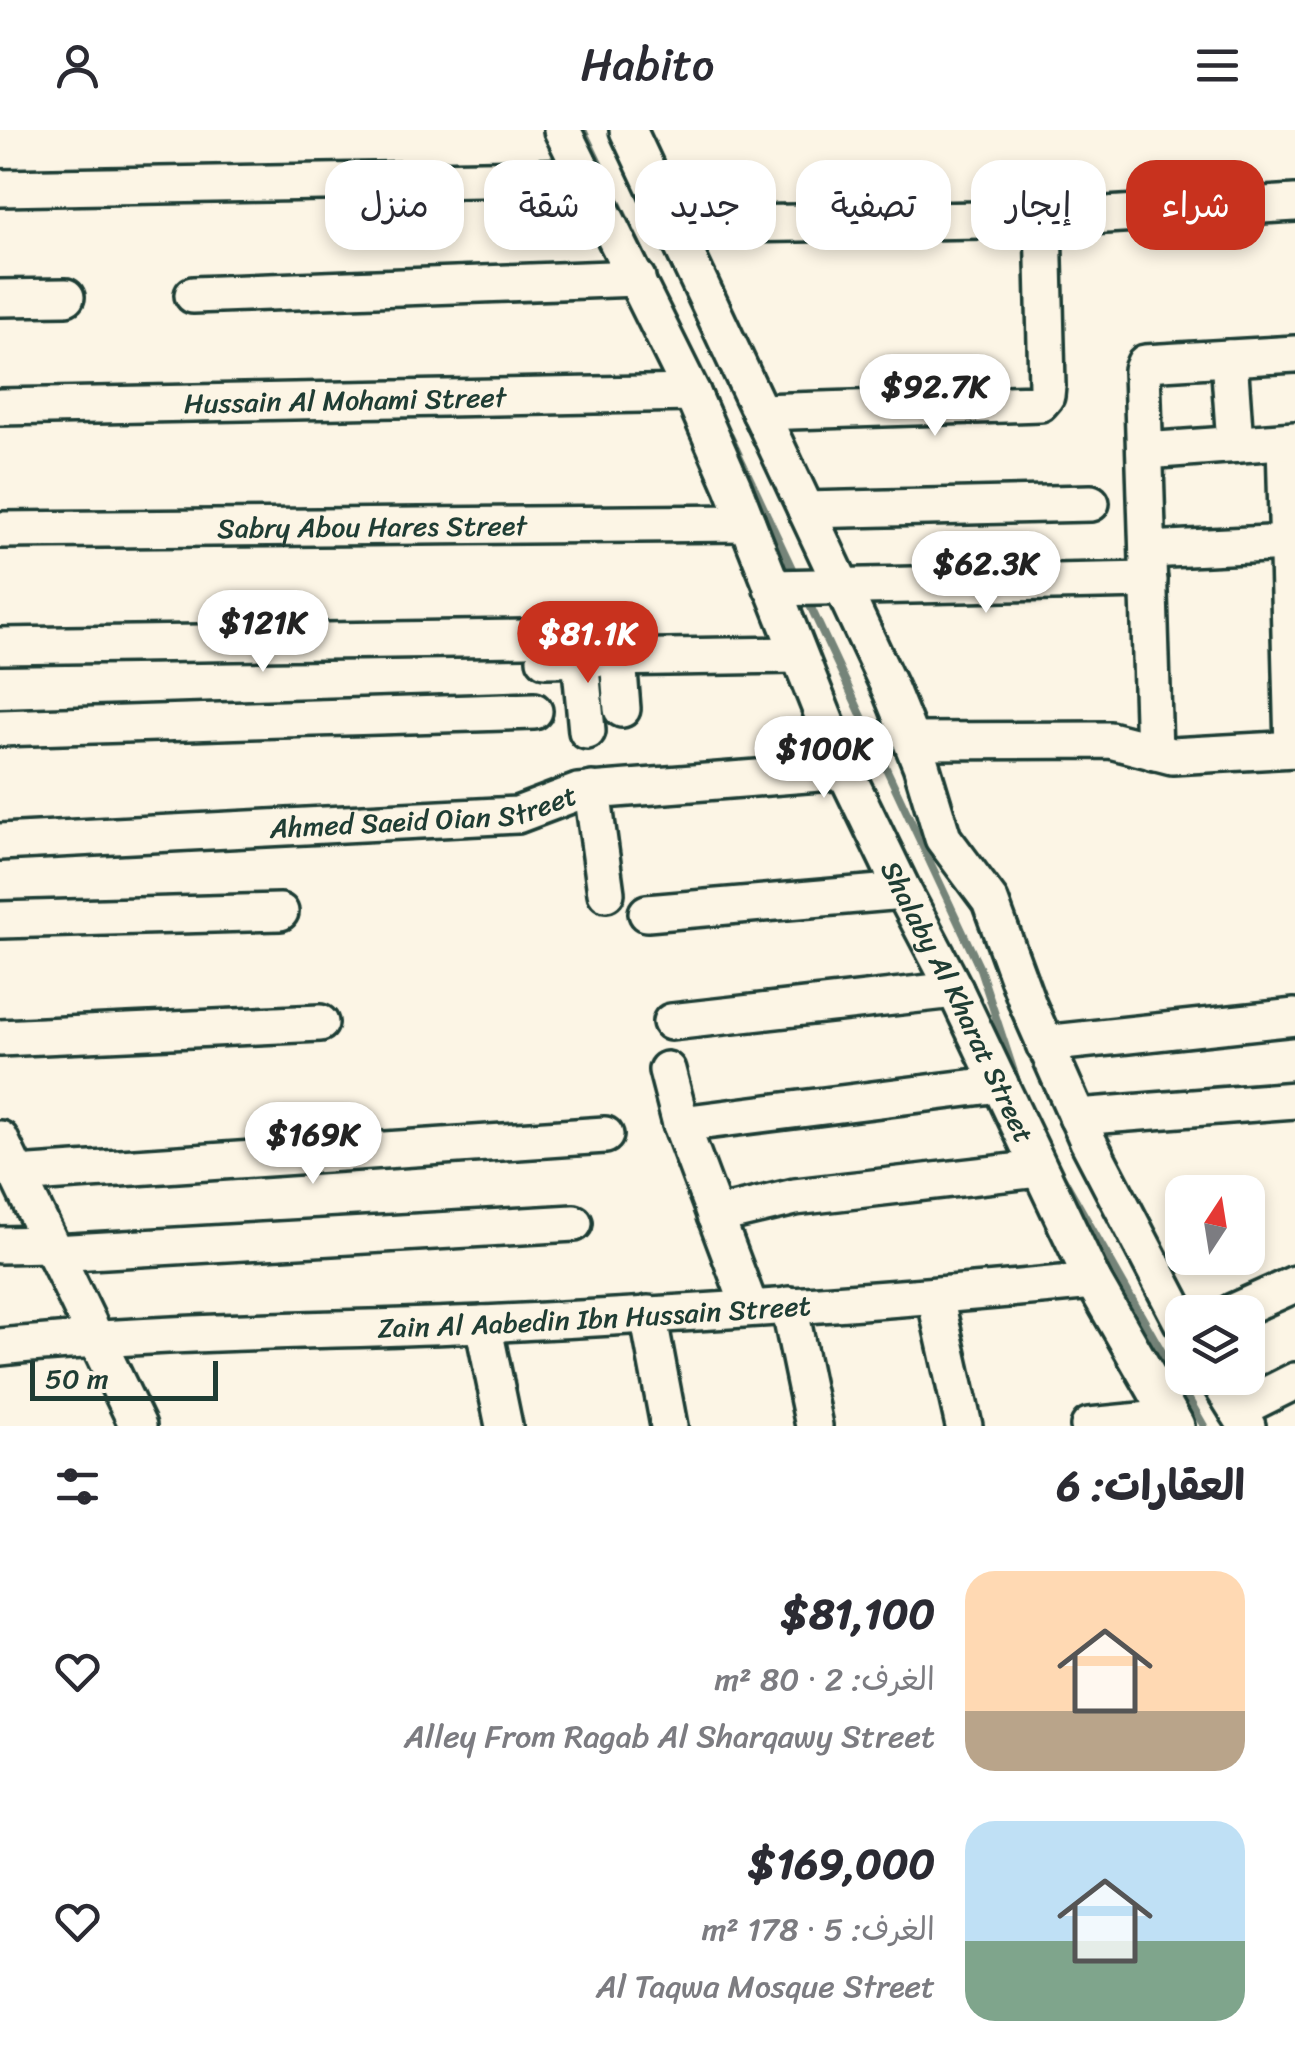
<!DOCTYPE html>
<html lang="ar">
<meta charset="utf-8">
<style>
:root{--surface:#fff;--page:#f7f7f7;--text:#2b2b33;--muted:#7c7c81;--accent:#c8321e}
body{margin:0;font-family:Sriracha,"Playpen Sans Arabic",sans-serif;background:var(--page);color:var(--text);direction:rtl;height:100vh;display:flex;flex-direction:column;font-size:38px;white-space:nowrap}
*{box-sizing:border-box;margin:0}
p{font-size:32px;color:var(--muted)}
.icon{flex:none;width:55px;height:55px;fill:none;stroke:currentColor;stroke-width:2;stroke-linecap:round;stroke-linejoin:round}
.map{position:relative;height:1296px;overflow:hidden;direction:ltr}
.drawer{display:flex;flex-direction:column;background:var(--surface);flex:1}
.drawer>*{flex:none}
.hud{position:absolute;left:30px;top:30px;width:1235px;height:90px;direction:rtl;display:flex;gap:20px}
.needle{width:65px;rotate:12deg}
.buttons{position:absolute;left:1165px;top:1045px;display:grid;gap:20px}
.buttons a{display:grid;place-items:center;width:100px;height:100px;border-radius:20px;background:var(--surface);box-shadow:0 5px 15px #0003;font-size:50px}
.scale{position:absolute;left:30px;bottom:25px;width:188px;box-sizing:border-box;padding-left:10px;border:5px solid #1f3d34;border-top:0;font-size:28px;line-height:35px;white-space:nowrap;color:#1f3d34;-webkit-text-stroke:8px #fcf5e5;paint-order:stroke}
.price{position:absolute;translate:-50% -85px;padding:0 22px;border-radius:35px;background:#fff;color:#222;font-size:32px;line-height:65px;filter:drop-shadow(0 2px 5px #0008)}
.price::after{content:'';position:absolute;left:50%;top:60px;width:30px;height:22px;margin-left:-15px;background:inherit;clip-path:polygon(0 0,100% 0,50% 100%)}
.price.on{background:var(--accent);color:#fff}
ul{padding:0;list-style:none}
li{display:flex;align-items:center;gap:30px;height:250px;padding:0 50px}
li span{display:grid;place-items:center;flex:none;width:280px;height:200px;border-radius:30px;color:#555}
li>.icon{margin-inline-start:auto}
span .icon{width:120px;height:120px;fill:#fffc;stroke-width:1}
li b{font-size:42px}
h2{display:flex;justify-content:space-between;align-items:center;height:120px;padding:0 50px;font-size:42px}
.chip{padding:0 35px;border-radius:30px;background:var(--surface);box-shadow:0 5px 15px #0003;font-size:35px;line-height:90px}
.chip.on{background:var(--accent);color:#fff}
header{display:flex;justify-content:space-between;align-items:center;height:130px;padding:0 50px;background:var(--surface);font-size:45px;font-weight:600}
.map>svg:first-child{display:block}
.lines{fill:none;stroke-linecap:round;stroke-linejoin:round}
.stream{stroke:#758479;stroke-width:8}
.minor-casing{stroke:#1f3d34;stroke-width:42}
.minor{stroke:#fcf5e5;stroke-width:35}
.labels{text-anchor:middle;stroke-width:9;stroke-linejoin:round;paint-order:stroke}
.street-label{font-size:28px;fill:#1f3d34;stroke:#fcf5e5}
</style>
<header><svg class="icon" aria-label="menu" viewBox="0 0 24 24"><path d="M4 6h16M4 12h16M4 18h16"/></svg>Habito<svg class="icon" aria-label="person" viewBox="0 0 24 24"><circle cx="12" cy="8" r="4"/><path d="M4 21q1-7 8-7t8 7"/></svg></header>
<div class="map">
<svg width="1295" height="1296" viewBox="0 0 1295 1296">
<rect width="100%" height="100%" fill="#fcf5e5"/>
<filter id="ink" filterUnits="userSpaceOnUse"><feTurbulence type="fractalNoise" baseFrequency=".01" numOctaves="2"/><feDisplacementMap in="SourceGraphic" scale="20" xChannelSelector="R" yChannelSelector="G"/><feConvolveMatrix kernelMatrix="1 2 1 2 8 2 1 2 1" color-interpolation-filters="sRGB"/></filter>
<g filter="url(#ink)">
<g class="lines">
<g class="stream">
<polyline points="583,0 648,136"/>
<polyline points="730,306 796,447"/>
<polyline points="807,469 980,839 1017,951"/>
<polyline points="1061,1044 1204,1296"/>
</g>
<g class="minor-casing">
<g id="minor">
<path id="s1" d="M562 0 692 263 733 357 845 641 903 761 955 860 1093 1151 1176 1296"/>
<polyline points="628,0 891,561 921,635 943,708 990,771 1028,875 1088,1011 1182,1192"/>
<polyline points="0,58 585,47"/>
<polyline points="672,95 1043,89 1295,73"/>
<polyline points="193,165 637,148"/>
<polyline points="0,168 66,167"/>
<polyline points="1229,228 1235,314"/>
<path id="s2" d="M0 277 692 263"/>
<polyline points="760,282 1040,273 1046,266 1047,256 1043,89"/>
<polyline points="1285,311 1293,619"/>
<polyline points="1145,321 1295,310"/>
<polyline points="806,380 1091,373"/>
<path id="s3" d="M0 400 747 393"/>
<polyline points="1148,420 1288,413"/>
<polyline points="772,458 1149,450"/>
<polyline points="0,516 525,508"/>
<polyline points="580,528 587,601"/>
<polyline points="618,528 622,579"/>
<polyline points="545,529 796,525"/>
<polyline points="0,598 534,581"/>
<polyline points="912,611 1110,610 1172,626 1295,619"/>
<polyline points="1154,622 1142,240 1145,233 1295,224"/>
<polyline points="592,660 606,763"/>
<path id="s4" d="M0 712 517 685 578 662 845 641"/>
<polyline points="647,783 903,761"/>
<polyline points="0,790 280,782"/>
<polyline points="671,892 955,860"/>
<polyline points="0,908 320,893"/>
<polyline points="1044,914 1295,887"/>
<polyline points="667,940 681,994 750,1178"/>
<polyline points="1077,987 1295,970"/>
<polyline points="681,994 1000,954"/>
<polyline points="0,1009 138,1296"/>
<polyline points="17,1045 605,1005"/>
<polyline points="715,1086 795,1067 1038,1039"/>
<polyline points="0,1115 50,1114"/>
<polyline points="54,1123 574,1093"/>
<polyline points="935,1167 964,1296"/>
<polyline points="789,1175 814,1296"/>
<polyline points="1233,1182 1295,1154"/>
<polyline points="648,1184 669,1296"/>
<polyline points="483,1194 504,1296"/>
<path id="s5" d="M0 1217C161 1201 322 1201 483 1194 686 1184 890 1171 1093 1151"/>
<polyline points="1217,1248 1247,1296"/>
<polyline points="1237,1280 1295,1251"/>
<polyline points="1089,1296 1171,1288"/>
</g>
</g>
<use href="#minor" class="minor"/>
</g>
</g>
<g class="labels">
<g class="street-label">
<text dy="10" stroke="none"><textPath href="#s2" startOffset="345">Hussain Al Mohami Street</textPath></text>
<text dy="10" stroke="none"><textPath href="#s3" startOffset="372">Sabry Abou Hares Street</textPath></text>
<text dy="10" stroke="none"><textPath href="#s4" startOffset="425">Ahmed Saeid Oian Street</textPath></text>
<text dy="10" stroke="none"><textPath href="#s1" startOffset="958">Shalaby Al Kharat Street</textPath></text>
<text dy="10" stroke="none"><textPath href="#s5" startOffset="595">Zain Al Aabedin Ibn Hussain Street</textPath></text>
</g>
</g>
</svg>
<div class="buttons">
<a><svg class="needle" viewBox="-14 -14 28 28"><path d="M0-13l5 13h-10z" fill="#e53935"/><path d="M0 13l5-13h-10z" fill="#7c7c81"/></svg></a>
<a><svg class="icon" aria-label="layers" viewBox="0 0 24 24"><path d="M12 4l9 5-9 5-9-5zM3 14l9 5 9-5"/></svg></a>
</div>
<div class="scale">50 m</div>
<b class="price" style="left:935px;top:309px">$92.7K</b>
<b class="price" style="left:986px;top:486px">$62.3K</b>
<b class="price" style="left:263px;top:545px">$121K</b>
<b class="price on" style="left:588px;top:556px">$81.1K</b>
<b class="price" style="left:824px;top:671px">$100K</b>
<b class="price" style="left:313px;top:1057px">$169K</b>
<div class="hud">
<a class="chip on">شراء</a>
<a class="chip">إيجار</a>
<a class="chip">تصفية</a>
<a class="chip">جديد</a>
<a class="chip">شقة</a>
<a class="chip">منزل</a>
</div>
</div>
<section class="drawer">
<h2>العقارات: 6<svg class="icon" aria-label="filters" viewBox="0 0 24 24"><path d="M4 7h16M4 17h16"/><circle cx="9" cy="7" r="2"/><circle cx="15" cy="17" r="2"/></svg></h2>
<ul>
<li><span style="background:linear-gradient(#ffd9b3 70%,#b9a48a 0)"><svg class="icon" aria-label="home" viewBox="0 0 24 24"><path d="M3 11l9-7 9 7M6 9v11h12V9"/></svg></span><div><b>$81,100</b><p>الغرف: 2 · 80 m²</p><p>Alley From Ragab Al Sharqawy Street</p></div><svg class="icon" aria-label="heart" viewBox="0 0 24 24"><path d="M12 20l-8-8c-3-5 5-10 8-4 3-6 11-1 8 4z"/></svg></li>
<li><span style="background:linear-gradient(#bfe0f5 60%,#7fa58c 0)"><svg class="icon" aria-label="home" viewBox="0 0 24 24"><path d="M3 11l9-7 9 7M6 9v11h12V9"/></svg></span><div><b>$169,000</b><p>الغرف: 5 · 178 m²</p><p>Al Taqwa Mosque Street</p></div><svg class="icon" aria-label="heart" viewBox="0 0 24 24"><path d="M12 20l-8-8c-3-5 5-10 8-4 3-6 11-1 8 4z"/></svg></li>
</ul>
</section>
